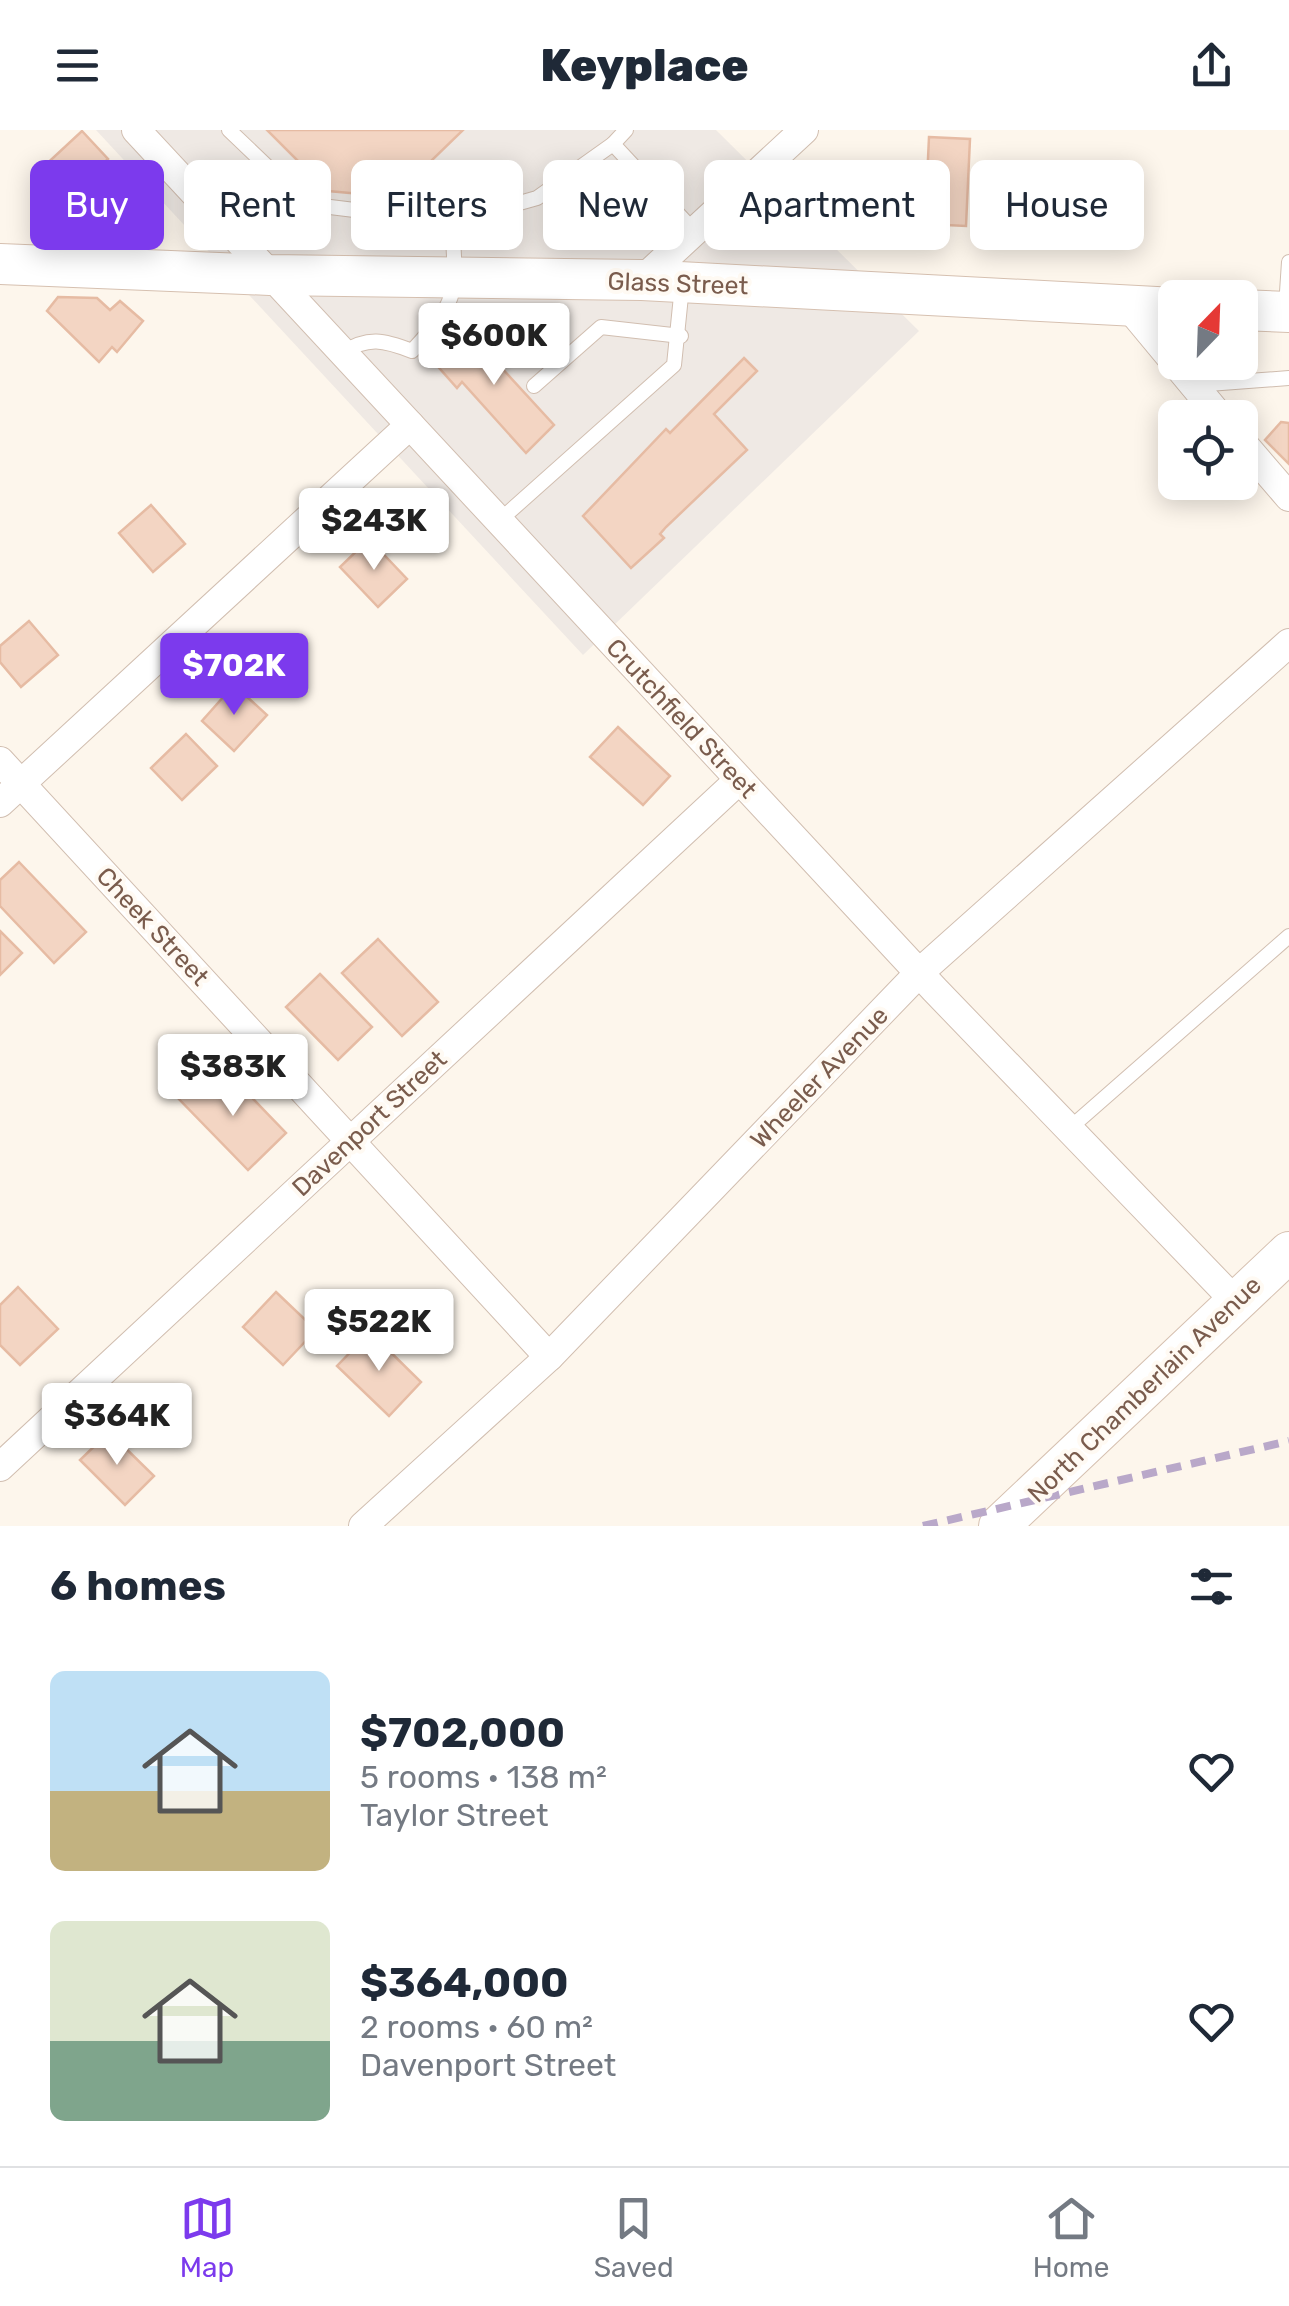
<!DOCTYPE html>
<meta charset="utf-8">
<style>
:root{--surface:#fff;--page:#f2f2f3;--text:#1f2937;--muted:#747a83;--line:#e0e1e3;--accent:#7c3aed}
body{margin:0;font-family:Rubik,sans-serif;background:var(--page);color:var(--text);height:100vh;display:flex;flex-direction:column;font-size:38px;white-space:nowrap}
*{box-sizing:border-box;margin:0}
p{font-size:32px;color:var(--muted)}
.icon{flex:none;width:55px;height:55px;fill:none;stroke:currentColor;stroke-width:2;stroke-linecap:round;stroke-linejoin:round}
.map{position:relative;height:1396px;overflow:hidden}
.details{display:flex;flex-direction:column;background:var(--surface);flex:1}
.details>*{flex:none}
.top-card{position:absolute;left:30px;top:30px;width:1230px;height:90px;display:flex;gap:20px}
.needle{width:65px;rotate:23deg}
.buttons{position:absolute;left:1158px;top:150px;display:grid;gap:20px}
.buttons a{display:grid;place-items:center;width:100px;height:100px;border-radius:15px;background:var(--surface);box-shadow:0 5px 25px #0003;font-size:50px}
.price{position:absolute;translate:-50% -85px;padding:0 22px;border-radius:10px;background:#fff;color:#222;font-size:32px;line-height:65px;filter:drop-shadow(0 2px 5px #0008)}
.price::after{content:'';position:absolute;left:50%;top:60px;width:30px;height:22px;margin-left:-15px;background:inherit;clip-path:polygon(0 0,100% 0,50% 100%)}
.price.active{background:var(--accent);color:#fff}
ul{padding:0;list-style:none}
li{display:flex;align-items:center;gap:30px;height:250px;padding:0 50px}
li span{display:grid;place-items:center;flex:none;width:280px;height:200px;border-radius:15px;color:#555}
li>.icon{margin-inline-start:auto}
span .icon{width:120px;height:120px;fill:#fffc;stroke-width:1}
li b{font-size:42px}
h2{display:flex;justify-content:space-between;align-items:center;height:120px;padding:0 50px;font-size:42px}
.tag{padding:0 35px;border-radius:15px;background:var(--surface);box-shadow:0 5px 25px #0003;font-size:35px;line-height:90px}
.tag.active{background:var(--accent);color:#fff}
header{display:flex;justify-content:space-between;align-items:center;height:130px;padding:0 50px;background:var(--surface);font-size:45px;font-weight:800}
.tabs{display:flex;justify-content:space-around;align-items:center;height:140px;border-top:2px solid var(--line);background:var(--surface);font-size:28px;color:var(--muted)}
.tabs a{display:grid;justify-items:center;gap:5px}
.tabs .active{color:var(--accent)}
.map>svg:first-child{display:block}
.industrial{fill:#efe9e4}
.building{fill:#f3d5c3;stroke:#e6bba3;stroke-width:2.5}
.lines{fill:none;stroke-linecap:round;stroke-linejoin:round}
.lane-casing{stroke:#d1beb0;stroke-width:16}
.street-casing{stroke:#d1beb0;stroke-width:30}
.secondary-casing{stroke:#d6c0b0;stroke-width:42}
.lane{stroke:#fff;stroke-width:14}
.street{stroke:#fff;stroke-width:28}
.secondary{stroke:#fff;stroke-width:40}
.rail{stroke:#b9a8c9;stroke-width:8;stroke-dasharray:15 10;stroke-linecap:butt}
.labels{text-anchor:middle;stroke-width:8;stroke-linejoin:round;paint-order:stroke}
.street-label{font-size:25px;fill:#7a5c4d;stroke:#fffaf3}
</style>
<header><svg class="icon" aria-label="menu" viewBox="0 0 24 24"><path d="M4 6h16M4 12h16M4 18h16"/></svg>Keyplace<svg class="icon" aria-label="share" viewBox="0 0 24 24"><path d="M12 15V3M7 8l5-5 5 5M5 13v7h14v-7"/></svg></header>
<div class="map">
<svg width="1289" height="1396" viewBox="0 0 1289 1396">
<rect width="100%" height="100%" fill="#fdf6ec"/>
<polygon class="industrial" points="96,0 716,0 919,201 583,525"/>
<g class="building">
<polygon points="267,0 463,0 394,67 328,61"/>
<polygon points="82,1 108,29 67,67 41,39"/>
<polygon points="929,7 970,9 966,96 925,94"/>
<polygon points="987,36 1025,41 1016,106 978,101"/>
<polygon points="864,38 903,39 902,84 864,83"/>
<polygon points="787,48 817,49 815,109 785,108"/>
<polygon points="58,167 97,168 110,180 120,171 143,191 117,222 112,217 99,232 47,181"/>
<polygon points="493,207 510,225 499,235 554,295 526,323 462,252 457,258 433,231 454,211"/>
<polygon points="744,228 757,241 714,284 747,320 666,397 660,404 664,408 631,438 583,386 666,299 670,303"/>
<polygon points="1281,292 1289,293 1289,334 1265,310"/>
<polygon points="151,375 185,414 153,442 119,403"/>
<polygon points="369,409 407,449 378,477 340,437"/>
<polygon points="29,491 58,525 21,557 0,532 0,516"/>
<polygon points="234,555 267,585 234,621 202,591"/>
<polygon points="618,597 670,646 643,675 590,627"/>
<polygon points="186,604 217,636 182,670 151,638"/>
<polygon points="19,732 86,802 54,833 0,776 0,750"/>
<polygon points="0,801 22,823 0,845"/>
<polygon points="378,809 438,872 402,906 342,843"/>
<polygon points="320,844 372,897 338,930 286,877"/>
<polygon points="230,945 286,1003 248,1040 175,965 193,947 210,965"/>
<polygon points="18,1157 58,1199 20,1235 0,1215 0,1175"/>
<polygon points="276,1162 316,1200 283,1235 243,1197"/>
<polygon points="370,1202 421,1252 389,1286 337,1236"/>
<polygon points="109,1302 154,1346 125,1375 80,1330"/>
</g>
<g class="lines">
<g class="lane-casing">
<g id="lane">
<polyline points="229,0 296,64 322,76 452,92 537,68 613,14 694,101"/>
<polyline points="613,14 626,0"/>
<polyline points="1286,177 1289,132"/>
<path d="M342 223C368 206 384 210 412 221 461 168 456 162 452 92"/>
<polyline points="1195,255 1289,248"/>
<polyline points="534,256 601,197 681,206"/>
<polyline points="499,391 674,235 682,156"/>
<polyline points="1070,998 1289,806"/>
</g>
</g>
<g class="street-casing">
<g id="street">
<polyline points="136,0 935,860 1235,1171"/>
<polyline points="642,150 804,0"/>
<polyline points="1128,176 1221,288"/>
<polyline points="1240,310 1289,367"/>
<polyline points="0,631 549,1227"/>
<polyline points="0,673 410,295"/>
<polyline points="0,1337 739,650"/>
<polyline points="363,1396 549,1227 920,842 1289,513"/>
</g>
</g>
<g class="secondary-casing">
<g id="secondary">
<polyline points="0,134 270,145 642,150 1175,178"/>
<polyline points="1240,180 1289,182"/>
<polyline points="999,1396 1289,1122"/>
</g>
</g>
<use href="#lane" class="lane"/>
<use href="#street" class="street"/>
<use href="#secondary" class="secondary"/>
<polyline class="rail" points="923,1396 1289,1311"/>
</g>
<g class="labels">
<g class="street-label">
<text transform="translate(678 153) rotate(2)" y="9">Glass Street</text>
<text transform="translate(682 588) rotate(47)" y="9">Crutchfield Street</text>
<text transform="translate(153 796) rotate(47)" y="9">Cheek Street</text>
<text transform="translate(819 947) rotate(-46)" y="9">Wheeler Avenue</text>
<text transform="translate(369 993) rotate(-43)" y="9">Davenport Street</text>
<text transform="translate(1144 1259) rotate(-44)" y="9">North Chamberlain Avenue</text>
</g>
</g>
</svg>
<div class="buttons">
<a><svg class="needle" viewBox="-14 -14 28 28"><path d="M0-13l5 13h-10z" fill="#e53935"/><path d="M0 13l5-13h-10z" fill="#747a83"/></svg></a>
<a><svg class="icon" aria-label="locate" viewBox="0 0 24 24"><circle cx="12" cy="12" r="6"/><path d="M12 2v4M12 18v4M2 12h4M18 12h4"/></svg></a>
</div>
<b class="price" style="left:494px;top:258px">$600K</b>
<b class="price" style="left:374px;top:443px">$243K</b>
<b class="price active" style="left:234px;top:588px">$702K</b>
<b class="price" style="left:233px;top:989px">$383K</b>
<b class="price" style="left:379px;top:1244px">$522K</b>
<b class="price" style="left:117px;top:1338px">$364K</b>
<div class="top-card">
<a class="tag active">Buy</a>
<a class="tag">Rent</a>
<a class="tag">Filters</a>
<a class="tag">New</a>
<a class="tag">Apartment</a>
<a class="tag">House</a>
</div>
</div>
<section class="details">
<h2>6 homes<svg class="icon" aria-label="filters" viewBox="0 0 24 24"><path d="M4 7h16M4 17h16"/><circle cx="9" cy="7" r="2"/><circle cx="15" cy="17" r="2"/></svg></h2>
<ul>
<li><span style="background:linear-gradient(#bfe0f5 60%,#c2b280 0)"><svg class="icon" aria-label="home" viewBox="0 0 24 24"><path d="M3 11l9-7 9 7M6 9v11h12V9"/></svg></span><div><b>$702,000</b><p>5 rooms · 138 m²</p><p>Taylor Street</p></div><svg class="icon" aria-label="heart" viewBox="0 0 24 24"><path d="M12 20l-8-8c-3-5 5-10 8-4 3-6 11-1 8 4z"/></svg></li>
<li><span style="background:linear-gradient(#dfe7d0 60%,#7fa58c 0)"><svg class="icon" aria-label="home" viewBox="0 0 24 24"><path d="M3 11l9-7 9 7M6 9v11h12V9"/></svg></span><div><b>$364,000</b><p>2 rooms · 60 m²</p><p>Davenport Street</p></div><svg class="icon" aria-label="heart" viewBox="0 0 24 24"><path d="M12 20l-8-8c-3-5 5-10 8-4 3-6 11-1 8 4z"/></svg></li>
</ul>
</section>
<nav class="tabs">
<a class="active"><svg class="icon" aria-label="map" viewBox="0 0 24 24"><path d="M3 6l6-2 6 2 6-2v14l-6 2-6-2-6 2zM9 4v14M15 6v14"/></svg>Map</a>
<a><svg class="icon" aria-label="saved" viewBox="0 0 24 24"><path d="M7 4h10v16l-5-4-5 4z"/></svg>Saved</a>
<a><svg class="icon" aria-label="home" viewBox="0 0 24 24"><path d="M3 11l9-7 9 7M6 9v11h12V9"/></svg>Home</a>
</nav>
